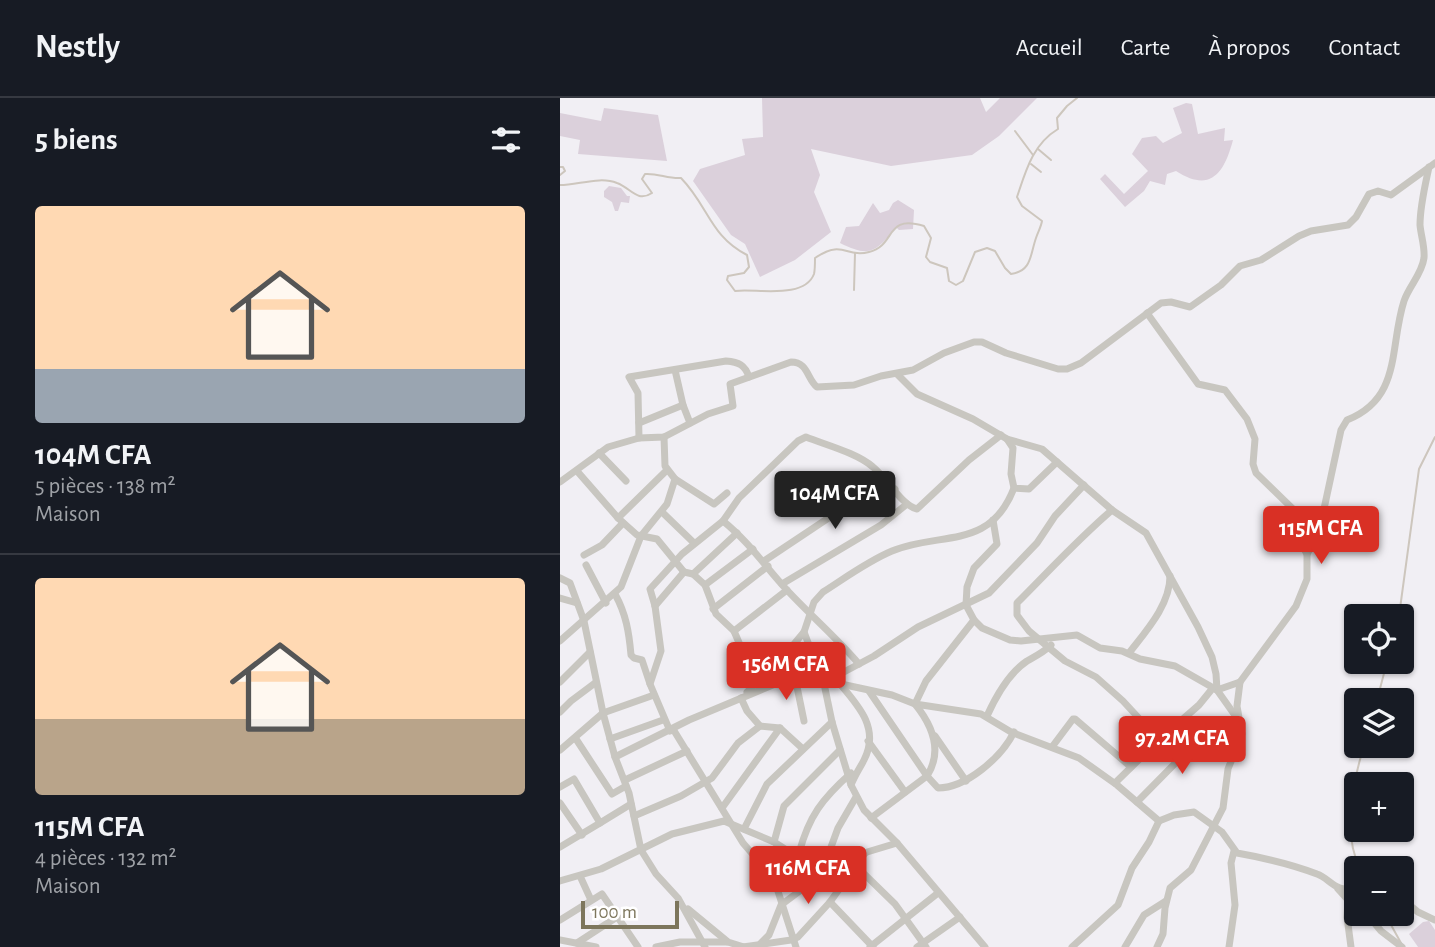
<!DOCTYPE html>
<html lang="fr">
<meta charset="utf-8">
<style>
:root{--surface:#171b24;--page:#242831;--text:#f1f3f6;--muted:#9ea1a6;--line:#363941;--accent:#d93025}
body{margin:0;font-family:"Alegreya Sans",sans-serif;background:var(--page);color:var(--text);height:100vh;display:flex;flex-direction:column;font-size:26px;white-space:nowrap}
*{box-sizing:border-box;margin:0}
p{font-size:23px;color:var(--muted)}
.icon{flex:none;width:38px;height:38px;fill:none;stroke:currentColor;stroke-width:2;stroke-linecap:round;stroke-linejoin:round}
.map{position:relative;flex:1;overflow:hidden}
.details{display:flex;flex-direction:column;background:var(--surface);width:560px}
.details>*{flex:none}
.controls{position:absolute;left:784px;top:506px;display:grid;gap:14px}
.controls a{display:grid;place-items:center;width:70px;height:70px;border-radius:7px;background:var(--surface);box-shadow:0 2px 5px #0004;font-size:35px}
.scale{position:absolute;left:21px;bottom:18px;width:98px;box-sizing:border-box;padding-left:7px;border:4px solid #7d765c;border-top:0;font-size:19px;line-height:24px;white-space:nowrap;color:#7d765c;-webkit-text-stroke:5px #fff;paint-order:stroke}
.price{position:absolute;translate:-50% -60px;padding:0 16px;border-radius:7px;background:var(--accent);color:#fff;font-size:23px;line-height:46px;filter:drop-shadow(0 2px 4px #0008)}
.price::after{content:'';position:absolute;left:50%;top:42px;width:21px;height:16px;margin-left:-10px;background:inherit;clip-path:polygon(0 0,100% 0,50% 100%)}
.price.selected{background:#222;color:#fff}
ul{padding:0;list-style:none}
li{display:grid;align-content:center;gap:14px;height:371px;padding:0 35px}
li+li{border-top:2px solid var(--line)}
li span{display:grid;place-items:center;height:217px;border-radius:7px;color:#555}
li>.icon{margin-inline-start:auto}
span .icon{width:126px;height:126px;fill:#fffc;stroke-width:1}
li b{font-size:30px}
h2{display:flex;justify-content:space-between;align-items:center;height:84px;padding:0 35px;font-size:30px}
header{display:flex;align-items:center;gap:42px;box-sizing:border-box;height:98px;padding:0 35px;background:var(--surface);border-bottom:2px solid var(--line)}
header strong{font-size:33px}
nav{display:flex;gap:38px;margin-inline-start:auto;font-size:24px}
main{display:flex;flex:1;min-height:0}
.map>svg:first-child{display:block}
.green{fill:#dbd0db}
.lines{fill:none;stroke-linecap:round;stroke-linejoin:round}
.stream{stroke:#cdc6bd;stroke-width:2}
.minor{stroke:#c8c6c0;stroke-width:7}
</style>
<header>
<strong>Nestly</strong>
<nav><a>Accueil</a><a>Carte</a><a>À propos</a><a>Contact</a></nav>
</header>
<main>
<section class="details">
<h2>5 biens<svg class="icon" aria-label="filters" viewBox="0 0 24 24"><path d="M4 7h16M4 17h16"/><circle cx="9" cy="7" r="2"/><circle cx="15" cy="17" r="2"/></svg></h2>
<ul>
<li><span style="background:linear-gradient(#ffd9b3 75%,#9aa5b1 0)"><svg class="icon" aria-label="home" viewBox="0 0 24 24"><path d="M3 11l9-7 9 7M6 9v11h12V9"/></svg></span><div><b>104M CFA</b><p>5 pièces · 138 m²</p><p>Maison</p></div></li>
<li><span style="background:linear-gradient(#ffd9b3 65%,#b9a48a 0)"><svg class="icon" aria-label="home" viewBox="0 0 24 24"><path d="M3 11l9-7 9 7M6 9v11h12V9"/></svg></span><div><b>115M CFA</b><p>4 pièces · 132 m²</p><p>Maison</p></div></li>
</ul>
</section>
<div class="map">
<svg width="875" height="849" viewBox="0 0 875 849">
<rect width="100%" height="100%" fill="#f1eff4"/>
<g class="green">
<polygon points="202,0 420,0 426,14 440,0 477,0 439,38 412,57 331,68 251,51 260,77 254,94 271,134 235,162 200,179 185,146 171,137 133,83 140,71 185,57 182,41 203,39"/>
<path d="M626 5 632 6 638 36 665 30 664 43 673 42C664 76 650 95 616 73L607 76 605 87 590 83 584 93 565 109 540 81 545 76 564 96 588 73 572 56 582 40 596 38 603 45 622 35 613 10Z"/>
<polygon points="44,10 98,17 107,63 18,56 20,42 0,38 0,15 41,23"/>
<polygon points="49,88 61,90 67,98 70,98 69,105 61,104 58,113 55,113 52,104 44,99 44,93"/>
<path d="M338 102 354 112 353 131 339 132 336 129C316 154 310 160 280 145L286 129 299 128 313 105 320 115 329 112 333 105Z"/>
<polygon points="869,823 875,832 875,849 858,849 849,836 863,824"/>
</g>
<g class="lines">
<g class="stream">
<polyline points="455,33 473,57"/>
<polyline points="478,51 491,62"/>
<polyline points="471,66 481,74"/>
<polyline points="0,69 3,69 5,73 0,77"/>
<path d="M0 87C18 87 40 78 57 85 71 90 77 105 92 95L82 81 85 76C98 75 108 81 121 80 149 109 150 138 187 157L189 169 184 175 168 178 167 182 175 193C195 190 244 202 254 176 255 172 255 164 255 160 283 141 286 160 309 154 337 147 324 116 364 128L371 140 366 159 370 164 387 170 389 183 396 187 403 183 415 154 427 150 435 153 445 170 451 176C472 173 470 157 476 140 478 134 481 129 482 123L462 108 457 99C466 72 473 46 498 31L497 20 507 8 517 0"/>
<polyline points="294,192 295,155"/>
<polyline points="839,518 859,371 875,339"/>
<polyline points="817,602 827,564"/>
<path d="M800 770C782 736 793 683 804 648"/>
<polyline points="825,816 841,845"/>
</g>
<g class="minor">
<polyline points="587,215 638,286 665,292 687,321 695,341 693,366 696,375 733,411 740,444 747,456"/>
<polyline points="115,272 123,307 130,325"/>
<polyline points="337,276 357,296 413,321 447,341 453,350 451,376 454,390 469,391 497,364"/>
<polyline points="79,325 123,307"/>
<path d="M79 340 78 295 69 279 166 263C179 264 185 267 189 279"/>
<polyline points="447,341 482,351 552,412 586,435 638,529 652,559 656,576 657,592 680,584"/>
<polyline points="39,355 66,383"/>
<polyline points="17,373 58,420 77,437 97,441 124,474"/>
<polyline points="115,381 154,406 167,395"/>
<path d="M0 384 48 349 79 340 104 339 148 316 173 308 170 286 231 264C248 264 247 281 257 289L294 287 321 278 353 272 384 255 414 244H422L446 255 498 271H507L521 265 601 205 611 204 630 209 661 187 680 168 701 162 739 138 751 133 788 127 796 119 809 96 818 93 831 97 875 65"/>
<path d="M552 412C518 441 489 473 457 505V517L469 533 505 563 536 579 563 603 599 642"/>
<polyline points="102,414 134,445"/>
<polyline points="58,420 107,372"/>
<polyline points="433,422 437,446 414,470 407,489 406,507 414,522 422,530 450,542 461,543 517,537 540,550 562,553 580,561 615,568 657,592 679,623"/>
<path d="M163 423C188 443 205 468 226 491 250 517 276 539 299 566"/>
<polyline points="24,457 42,447 63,425"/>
<polyline points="204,463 291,405 316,403 335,391"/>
<polyline points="26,467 46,505"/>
<polyline points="133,476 145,487 156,516 174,533 186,561 200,583"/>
<polyline points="0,480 10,485 24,523 43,615 55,659 69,695 81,752 96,776 118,800 145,849"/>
<polyline points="222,486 321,427 347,406"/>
<polyline points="145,487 193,451"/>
<path d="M55 496C66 516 69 534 71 557L74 560 82 562 90 586"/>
<polyline points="0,500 17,505"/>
<polyline points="95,508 124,474 133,476 177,435"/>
<polyline points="153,511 208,468"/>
<polyline points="174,533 227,492"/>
<path d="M244 534 254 504 263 494C285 480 308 463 332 453 380 433 430 453 454 390"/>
<polyline points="0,543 61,489 81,438 107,406 115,381 105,368 104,339"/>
<path d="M569 555C586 533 610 507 610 478"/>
<polyline points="235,579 244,623"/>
<polyline points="267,583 314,558 358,529 429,495 477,445 495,418 524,387"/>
<polyline points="0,584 30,554"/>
<path d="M280 586C299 608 320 631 304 662 300 670 295 677 291 687L304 712 337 745"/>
<path d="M309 593 367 678 378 690C406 690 442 659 454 634"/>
<polyline points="187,594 220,563 244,534 252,555 262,576 272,624 291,687"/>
<polyline points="181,600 187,613 200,628"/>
<polyline points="0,614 11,603 35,585"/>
<path d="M427 618C436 598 449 575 467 563 476 558 484 554 491 547"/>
<polyline points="113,631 183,745 214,781 236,849"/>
<path d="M110 633 90 586 101 553 95 508 90 491 122 456 163 423 179 400 238 343 246 339C266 347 297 355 313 369 326 379 342 408 357 411L409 362 441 337"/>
<polyline points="375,638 406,683"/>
<polyline points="16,641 52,696 66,688"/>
<polyline points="50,641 103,622"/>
<polyline points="308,643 345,694"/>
<polyline points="492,649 513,621 515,621 571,669"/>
<polyline points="0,652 43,615 94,597"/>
<path d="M55 659 129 622 227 581 240 579 267 583 332 597 355 606 421 616 451 634 519 660 557 687 599 723 614 717 634 714 662 734 677 755C705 760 731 766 757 776 766 779 771 787 780 790 785 792 791 790 796 791"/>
<polyline points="65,682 127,653"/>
<polyline points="555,685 599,642 639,607 652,591"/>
<polyline points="0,689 14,681 40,725 71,706"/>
<polyline points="577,704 647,633"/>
<polyline points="0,705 22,737"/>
<polyline points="162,710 220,630 243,651"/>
<polyline points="74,718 121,698 152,680 178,645 200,628 220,630"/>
<path d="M311 720 367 678C383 653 372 627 355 606L366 583 414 522"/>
<polyline points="184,731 207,686 272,624"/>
<polyline points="214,744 224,708 280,652"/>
<polyline points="0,749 40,725"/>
<path d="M239 755C249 718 262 701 291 675"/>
<polyline points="267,760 278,730 296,699"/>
<polyline points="273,760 290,778"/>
<polyline points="296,768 335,806 366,849"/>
<polyline points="20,778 31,802"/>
<polyline points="0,783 41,771 112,736 164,723 214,744 228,753 269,761 294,758 337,745 425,849"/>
<polyline points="778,791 788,802 787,819 791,849"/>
<polyline points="842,801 858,814 875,822"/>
<polyline points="270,804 313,849"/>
<polyline points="128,811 168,844 184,849"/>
<polyline points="807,816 821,833 842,849"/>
<polyline points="0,822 42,796 78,849"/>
<polyline points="0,842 36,849"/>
<polyline points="17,845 57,819"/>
<polyline points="201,845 209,837 221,807 241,792 269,761"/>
<polyline points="96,849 120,844 167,844"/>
<polyline points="183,849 231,842 238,839 270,804 305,755"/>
<polyline points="310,849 378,795"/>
<polyline points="357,849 400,819"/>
<polyline points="512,849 558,807 572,770 589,744 599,723"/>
<polyline points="565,849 584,817 606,803"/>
<path d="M597 849 603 836 605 810 610 790 631 772 663 710 668 671 682 636 677 608 680 584 736 508 747 481V456L759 434 781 332 787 322C842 300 829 250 844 203 849 188 862 176 864 160 865 149 861 138 860 127 860 108 865 88 869 69"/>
<polyline points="669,849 675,807 671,765 674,753"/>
</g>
</g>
</svg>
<div class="controls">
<a><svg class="icon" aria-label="locate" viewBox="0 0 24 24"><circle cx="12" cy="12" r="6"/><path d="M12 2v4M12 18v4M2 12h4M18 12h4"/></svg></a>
<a><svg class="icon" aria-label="layers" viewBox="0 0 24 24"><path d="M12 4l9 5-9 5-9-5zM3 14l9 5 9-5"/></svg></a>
<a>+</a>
<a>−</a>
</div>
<div class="scale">100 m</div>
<b class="price selected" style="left:275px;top:433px">104M CFA</b>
<b class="price" style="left:761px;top:468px">115M CFA</b>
<b class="price" style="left:226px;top:604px">156M CFA</b>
<b class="price" style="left:622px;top:678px">97.2M CFA</b>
<b class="price" style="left:248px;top:808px">116M CFA</b>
</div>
</main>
